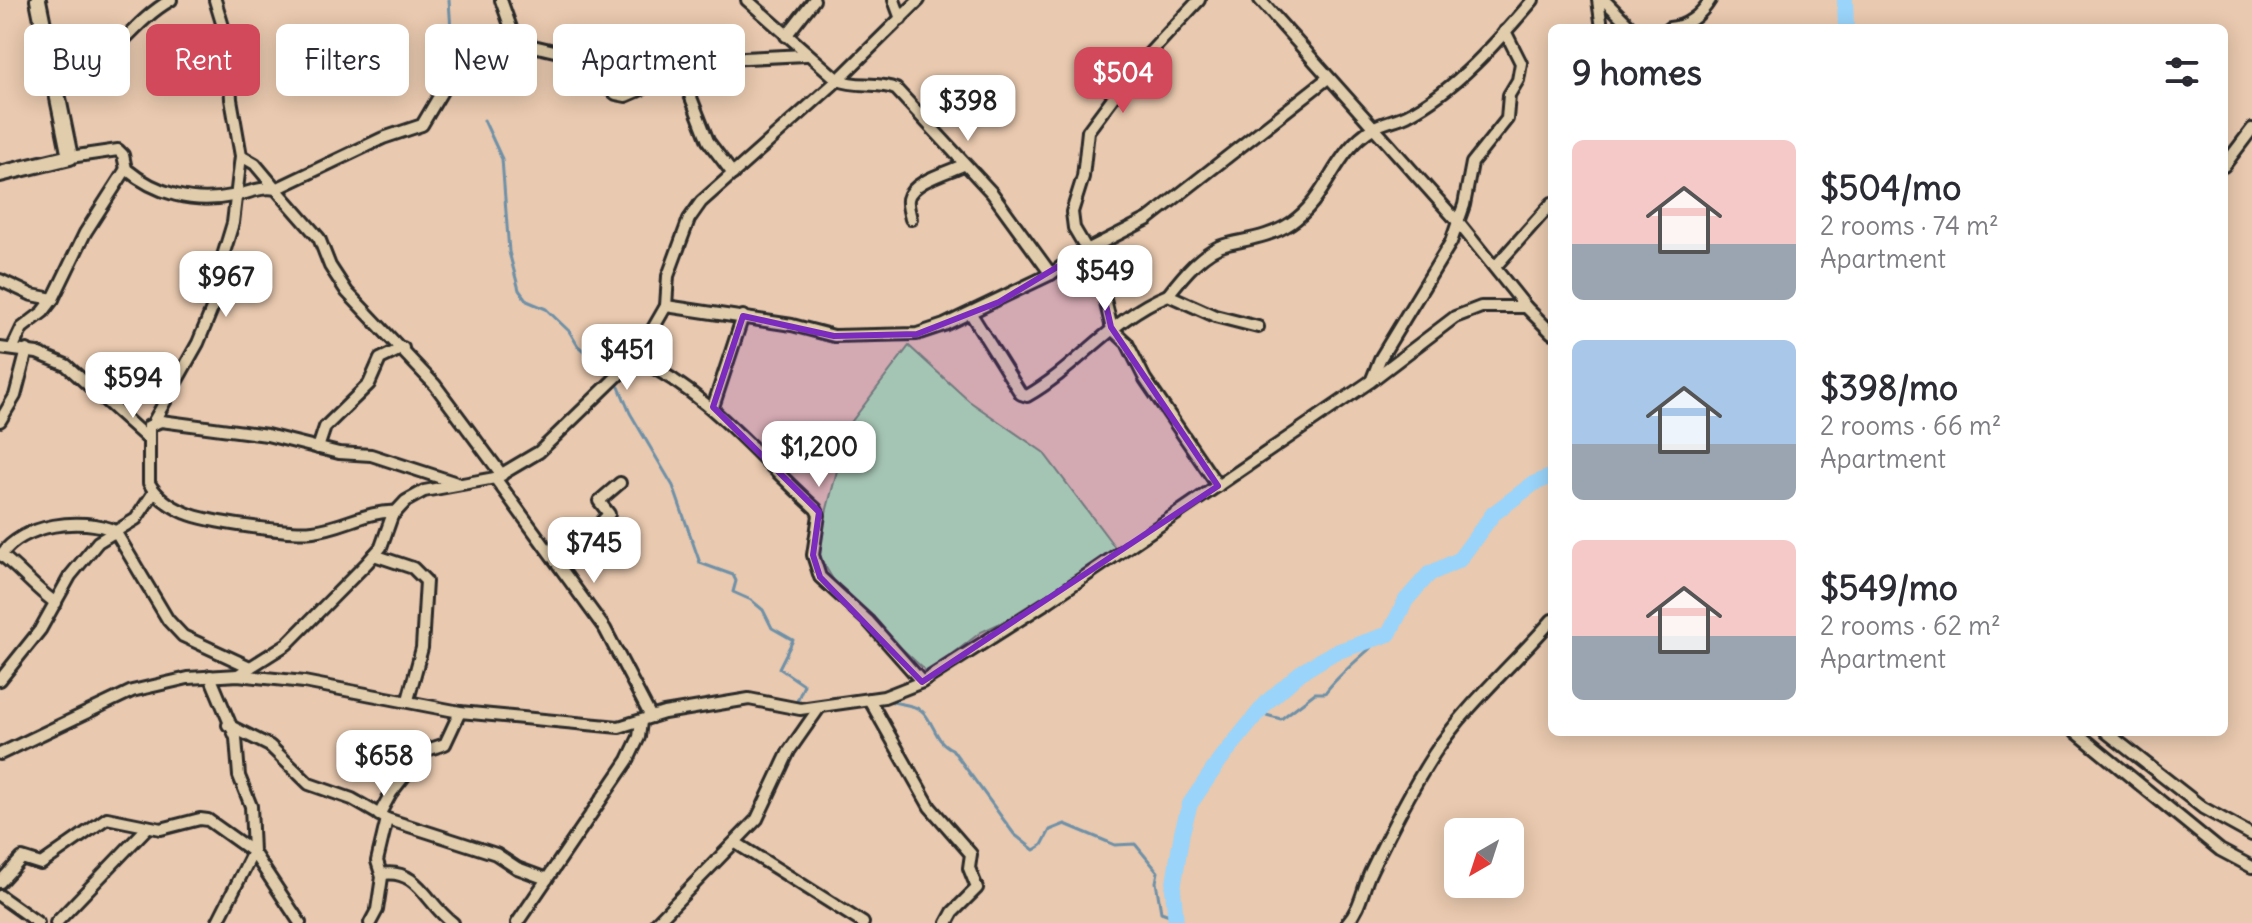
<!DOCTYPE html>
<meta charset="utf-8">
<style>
:root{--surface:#fff;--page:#f2f2f3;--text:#2b2b33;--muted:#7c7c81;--accent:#d1495b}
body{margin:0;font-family:Delius,sans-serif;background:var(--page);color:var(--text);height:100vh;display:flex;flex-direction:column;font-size:30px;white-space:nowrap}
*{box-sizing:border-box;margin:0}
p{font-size:26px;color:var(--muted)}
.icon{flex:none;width:44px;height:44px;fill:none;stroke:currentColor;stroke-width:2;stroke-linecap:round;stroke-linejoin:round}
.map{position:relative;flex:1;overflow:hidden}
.details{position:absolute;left:1548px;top:24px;width:680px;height:712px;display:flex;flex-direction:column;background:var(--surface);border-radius:12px;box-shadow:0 4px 20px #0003}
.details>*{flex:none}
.banner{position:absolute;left:24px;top:24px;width:760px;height:72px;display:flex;gap:16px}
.needle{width:52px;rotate:219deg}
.tools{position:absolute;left:1444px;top:818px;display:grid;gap:16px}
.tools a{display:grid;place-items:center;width:80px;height:80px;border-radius:12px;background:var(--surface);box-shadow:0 4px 20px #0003;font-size:40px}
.price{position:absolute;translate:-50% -68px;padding:0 18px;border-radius:16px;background:#fff;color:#222;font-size:26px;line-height:52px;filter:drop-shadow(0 2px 4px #0008)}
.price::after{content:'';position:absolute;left:50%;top:48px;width:24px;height:18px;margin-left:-12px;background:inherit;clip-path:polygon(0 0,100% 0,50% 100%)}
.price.selected{background:var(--accent);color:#fff}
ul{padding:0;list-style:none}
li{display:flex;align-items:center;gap:24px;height:200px;padding:0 24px}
li span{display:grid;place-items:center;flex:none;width:224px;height:160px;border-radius:12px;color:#555}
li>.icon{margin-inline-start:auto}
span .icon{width:96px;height:96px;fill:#fffc;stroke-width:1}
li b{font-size:34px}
h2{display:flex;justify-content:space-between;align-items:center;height:96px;padding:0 24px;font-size:34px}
.pill{padding:0 28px;border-radius:12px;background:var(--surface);box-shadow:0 4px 20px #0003;font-size:28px;line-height:72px}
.pill.selected{background:var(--accent);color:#fff}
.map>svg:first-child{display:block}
.green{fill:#b0ecb2;stroke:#6e8c6e;stroke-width:2}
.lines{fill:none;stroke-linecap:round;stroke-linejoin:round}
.stream{stroke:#6e90a7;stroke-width:3}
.river{stroke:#9ad4fa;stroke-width:16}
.street-casing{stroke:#2b2b2b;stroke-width:16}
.secondary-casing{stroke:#2b2b2b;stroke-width:20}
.street{stroke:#e1cdab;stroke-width:10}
.secondary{stroke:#e1cdab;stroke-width:14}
.marked{fill:#7b2cbf;fill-opacity:0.2;stroke:#7b2cbf;stroke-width:6;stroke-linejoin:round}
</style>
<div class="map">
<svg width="2252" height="923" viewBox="0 0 2252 923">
<rect width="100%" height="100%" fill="#e9c9af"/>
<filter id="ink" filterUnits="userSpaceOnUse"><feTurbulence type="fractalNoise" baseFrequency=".0125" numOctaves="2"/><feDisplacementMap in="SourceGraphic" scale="16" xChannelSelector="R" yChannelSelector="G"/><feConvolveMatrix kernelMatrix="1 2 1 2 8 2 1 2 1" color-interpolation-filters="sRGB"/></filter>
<g filter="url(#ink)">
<polygon class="green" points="909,346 969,401 1043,452 1117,550 1034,607 981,632 928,673 840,591 816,551 849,425"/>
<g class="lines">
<g class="stream">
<polyline points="449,0 453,61"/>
<polyline points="484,120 502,159 509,252 519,290 527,301 546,309 569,331 578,346 610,374"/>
<polyline points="619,387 630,413 673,486 700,563 733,575 736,581 733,592 751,600 763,610 772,628 793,640 779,668 804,685 797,701 802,705"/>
<polyline points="861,696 875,694"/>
<path d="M887 700C897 705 915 703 924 713 935 726 936 742 952 749L1014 834 1034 850 1042 845 1050 830 1065 824 1115 845 1135 844 1158 872 1156 882 1161 912 1175 917"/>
<path d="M1259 713 1281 719 1315 693H1325C1340 672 1366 654 1384 635"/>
</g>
<g class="river">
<polyline points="1845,0 1846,28"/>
<polyline points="1176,923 1173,889 1182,832 1190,804 1220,760 1267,702 1300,673 1333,653 1389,634 1406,600 1429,574 1459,560 1493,514 1533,484 1552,476"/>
</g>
<g class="street-casing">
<g id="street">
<polyline points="501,0 516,42"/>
<path d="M747 0 838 80C857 88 876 81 896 89L992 193 1051 274"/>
<polyline points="894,0 901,19"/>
<polyline points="1260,0 1457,221 1526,307 1552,333"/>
<polyline points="1598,0 1602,28"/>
<polyline points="1604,0 1632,28"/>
<path d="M1669 28C1686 27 1701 15 1710 0"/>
<polyline points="786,36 814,0"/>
<polyline points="681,72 708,141 733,174"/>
<path d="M58 88C107 72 128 24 171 0"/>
<polyline points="241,156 255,164 276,189 383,138 422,125 457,66 516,42 563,53 616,94 626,96 700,64 725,59 806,55"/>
<path d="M70 157 118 150 123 155 126 169C156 194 193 204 232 196 247 194 260 186 276 189L319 238 330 266 347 292 435 385 502 475"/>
<polyline points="2224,166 2252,129"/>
<path d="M911 219C910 214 907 205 908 199 912 181 949 172 963 165"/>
<polyline points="1087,250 1074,228 1072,212 1083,177 1088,131 1132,72 1199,0"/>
<polyline points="1079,254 1102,287 1112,329 1127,343 1145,379 1218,486"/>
<polyline points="1495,267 1552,203"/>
<polyline points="0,280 32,295 53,299"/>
<path d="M1168 295C1182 277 1204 249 1228 244 1249 239 1272 236 1291 223 1328 198 1334 151 1373 128 1383 122 1397 120 1407 115 1456 90 1498 41 1533 0"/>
<polyline points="666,306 792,325 834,336 917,334 944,325 1051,274 1079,254 1148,219 1328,78"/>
<path d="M971 314 1021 394 1027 396C1078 367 1113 317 1168 295L1215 316 1258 327"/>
<polyline points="0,348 37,353 66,365 148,439"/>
<polyline points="12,349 22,328 43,312 53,299 85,233 126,169"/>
<path d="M636 358C712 396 755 454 816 509L819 515 813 555 820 577 869 622 922 682"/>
<polyline points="1372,379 1380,359 1451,242 1464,205 1472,163 1507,119 1509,95 1518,80 1521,63 1505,31"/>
<polyline points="713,407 743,316"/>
<polyline points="0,421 15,396 27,350"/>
<polyline points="154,421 198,343 214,304 222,259 233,223 241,156 231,99 228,43 215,0"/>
<polyline points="318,448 325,427 369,384 380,359 403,348"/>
<polyline points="495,478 605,629 651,717"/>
<path d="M396 512C367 510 343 528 313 531 292 534 206 522 186 513 171 507 157 497 149 483V426L161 421 267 435 339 453 371 455 460 484"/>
<path d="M0 554C21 570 35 589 56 603"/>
<path d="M1 555C24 524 81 516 115 531L168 620 183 636 250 667"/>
<polyline points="374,555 413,568 426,581 422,648 408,700"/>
<polyline points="556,561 581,544 609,514 599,501 620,483"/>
<polyline points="238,675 287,644 367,563 381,547 392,516 406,501 424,491 495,478 539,452 636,358 666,306 668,276 689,219 701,202 838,80 919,0"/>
<polyline points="210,676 236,738 239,776 251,806 253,852 300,923"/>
<polyline points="0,680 40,630 70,576 98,542 136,519 154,492"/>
<polyline points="869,699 930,807 971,854 969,868 977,888 953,912 947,923"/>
<polyline points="228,725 270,746 309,784 352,799 387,819 496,854 517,868 547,879"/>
<polyline points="2076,732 2220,850 2252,867"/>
<polyline points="2106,732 2203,808 2252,835"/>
<polyline points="0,754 132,691 188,678 238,675 304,682 460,712 619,727 664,713 749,699 800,709 884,697 922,682 1049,601 1371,381 1455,317 1481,307 1526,307"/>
<polyline points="379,815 391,793 424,751 445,744 460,712"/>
<polyline points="736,843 863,923"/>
<path d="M382 874C419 868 427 905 453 923"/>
<polyline points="0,882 22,858 41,864 107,818 161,829 200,819 208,820 253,852 217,923"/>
<polyline points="0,896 38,923"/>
<polyline points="56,923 147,828"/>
<polyline points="370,923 377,910 382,877 377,861 387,819"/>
<polyline points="517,923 628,760 639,737 641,722"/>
<polyline points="656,923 757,819 789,751 819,708"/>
<path d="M1347 923C1361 907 1362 891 1370 873 1389 833 1410 791 1434 754 1466 705 1514 664 1552 620"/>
</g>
</g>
<g class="secondary-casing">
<polyline id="secondary" points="0,174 70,157 38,0"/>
</g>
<use href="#street" class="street"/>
<use href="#secondary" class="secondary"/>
</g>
</g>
<path class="marked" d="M1079 254 1102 287 1111 327 1218 486 922 682 820 577 813 555 819 512 713 407 743 316 834 336 917 334 999 302Z"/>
</svg>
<div class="tools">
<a><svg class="needle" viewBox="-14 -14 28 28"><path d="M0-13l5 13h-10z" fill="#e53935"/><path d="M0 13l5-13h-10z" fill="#7c7c81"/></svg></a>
</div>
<b class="price selected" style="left:1123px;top:115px">$504</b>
<b class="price" style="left:968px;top:143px">$398</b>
<b class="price" style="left:1105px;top:313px">$549</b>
<b class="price" style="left:226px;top:319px">$967</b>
<b class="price" style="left:627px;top:392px">$451</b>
<b class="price" style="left:133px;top:420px">$594</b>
<b class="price" style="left:819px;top:489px">$1,200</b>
<b class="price" style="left:594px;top:585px">$745</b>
<b class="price" style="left:384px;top:798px">$658</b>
<div class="banner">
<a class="pill">Buy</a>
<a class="pill selected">Rent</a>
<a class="pill">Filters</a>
<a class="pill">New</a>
<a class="pill">Apartment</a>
</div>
<section class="details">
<h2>9 homes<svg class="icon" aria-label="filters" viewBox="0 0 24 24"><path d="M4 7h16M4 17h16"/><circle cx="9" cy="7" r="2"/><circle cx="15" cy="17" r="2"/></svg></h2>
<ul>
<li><span style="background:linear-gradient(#f6c9c9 65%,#9aa5b1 0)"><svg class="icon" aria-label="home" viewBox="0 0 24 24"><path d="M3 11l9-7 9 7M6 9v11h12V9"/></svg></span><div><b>$504/mo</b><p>2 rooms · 74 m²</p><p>Apartment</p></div></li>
<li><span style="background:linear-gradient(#a9c7e8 65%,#9aa5b1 0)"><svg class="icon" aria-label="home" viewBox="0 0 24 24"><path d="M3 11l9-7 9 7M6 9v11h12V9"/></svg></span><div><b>$398/mo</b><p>2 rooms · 66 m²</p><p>Apartment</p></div></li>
<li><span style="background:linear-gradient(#f6c9c9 60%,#9aa5b1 0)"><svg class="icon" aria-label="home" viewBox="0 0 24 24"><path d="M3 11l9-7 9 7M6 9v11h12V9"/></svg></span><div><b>$549/mo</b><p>2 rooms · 62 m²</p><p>Apartment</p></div></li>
</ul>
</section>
</div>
